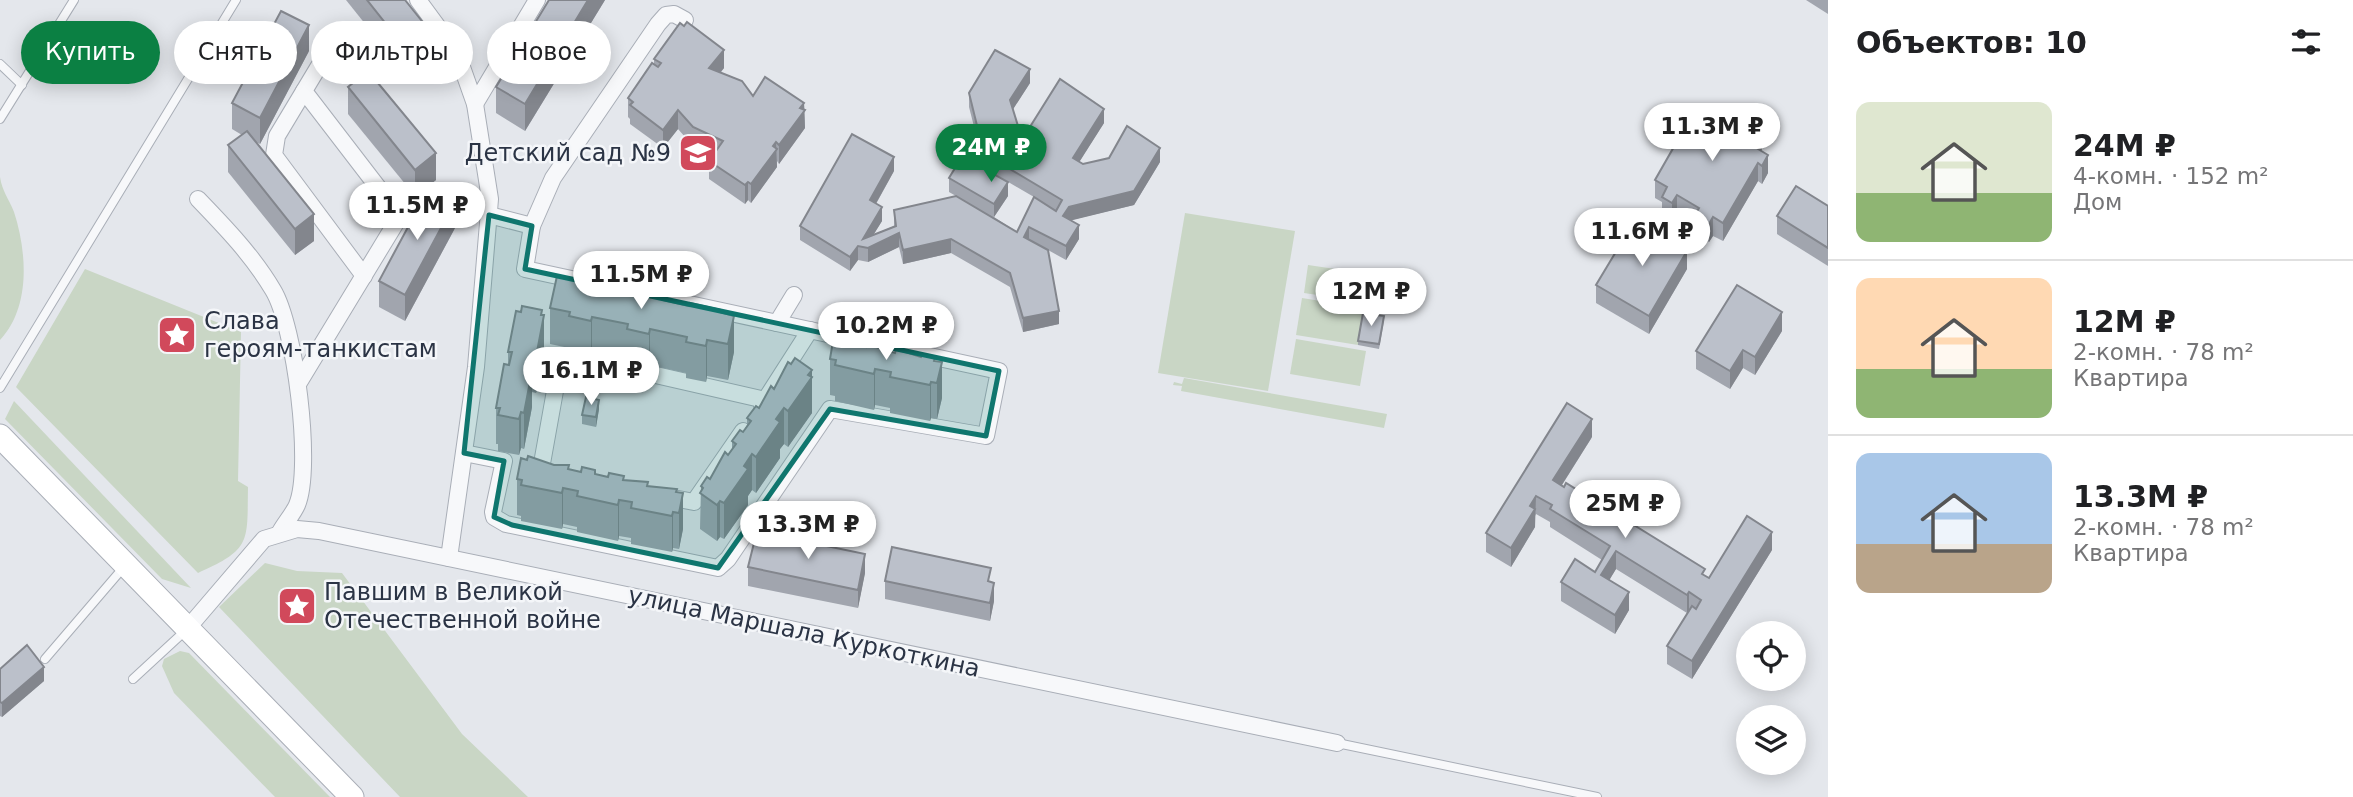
<!DOCTYPE html>
<html lang="ru">
<meta charset="utf-8">
<style>
:root{--surface:#fff;--page:#f6f6f6;--text:#202124;--muted:#757577;--line:#e0e0e0;--accent:#0b8043}
body{margin:0;font-family:"DejaVu Sans",sans-serif;background:var(--page);color:var(--text);height:100vh;display:flex;flex-direction:column;font-size:26px;white-space:nowrap}
*{box-sizing:border-box;margin:0}
p{font-size:23px;color:var(--muted)}
.icon{flex:none;width:38px;height:38px;fill:none;stroke:currentColor;stroke-width:2;stroke-linecap:round;stroke-linejoin:round}
.map{position:relative;flex:1;overflow:hidden}
.panel{display:flex;flex-direction:column;background:var(--surface);width:525px}
.panel>*{flex:none}
.guide{position:absolute;left:21px;top:21px;width:665px;height:63px;display:flex;gap:14px}
.controls{position:absolute;left:1736px;top:621px;display:grid;gap:14px}
.controls a{display:grid;place-items:center;width:70px;height:70px;border-radius:50%;background:var(--surface);box-shadow:0 4px 18px #0003;font-size:35px}
.price{position:absolute;translate:-50% -60px;padding:0 16px;border-radius:24px;background:#fff;color:#222;font-size:23px;line-height:46px;filter:drop-shadow(0 2px 4px #0008)}
.price::after{content:'';position:absolute;left:50%;top:42px;width:21px;height:16px;margin-left:-10px;background:inherit;clip-path:polygon(0 0,100% 0,50% 100%)}
.price.current{background:var(--accent);color:#fff}
ul{padding:0;list-style:none}
li{display:flex;align-items:center;gap:21px;height:175px;padding:0 28px}
li+li{border-top:2px solid var(--line)}
li span{display:grid;place-items:center;flex:none;width:196px;height:140px;border-radius:14px;color:#555}
li>.icon{margin-inline-start:auto}
span .icon{width:84px;height:84px;fill:#fffc;stroke-width:1}
li b{font-size:30px}
h2{display:flex;justify-content:space-between;align-items:center;height:84px;padding:0 28px;font-size:30px}
.chip{padding:0 24px;border-radius:32px;background:var(--surface);box-shadow:0 4px 18px #0003;font-size:24px;line-height:63px}
.chip.current{background:var(--accent);color:#fff}
main{display:flex;flex:1;min-height:0}
.map>svg:first-child{display:block}
.green{fill:#c9d6c5}
.lines{fill:none;stroke-linecap:round;stroke-linejoin:round}
.service-casing{stroke:#a9aeb7;stroke-width:10}
.minor-casing{stroke:#a9aeb7;stroke-width:18}
.secondary-casing{stroke:#a9aeb7;stroke-width:25}
.service{stroke:#f7f8fa;stroke-width:8}
.minor{stroke:#f7f8fa;stroke-width:16}
.secondary{stroke:#fff;stroke-width:23}
.wall{fill:#a1a5ae;fill-rule:evenodd}
.shaded-wall{fill:#83868d}
.building{fill:#bbc0ca;stroke:#83868d;stroke-width:2}
.marked{fill:#0f766e;fill-opacity:0.2;stroke:#0f766e;stroke-width:5;stroke-linejoin:round}
.labels{text-anchor:middle;stroke-width:5;stroke-linejoin:round;paint-order:stroke}
.poi-label{font-size:24px;fill:#2b3445;stroke:#f4f6f9;text-anchor:start}
.street-label{font-size:24px;fill:#2b3445;stroke:#f4f6f9}
</style>
<main>
<div class="map">
<svg width="1828" height="797" viewBox="0 0 1828 797">
<rect width="100%" height="100%" fill="#e4e7ec"/>
<g class="green">
<path d="M0 177C2 191 9 199 14 212 27 252 31 307 0 340Z"/>
<polygon points="1185,213 1295,231 1268,391 1158,373"/>
<polygon points="1308,265 1356,272 1351,300 1304,293"/>
<path d="M85 269 241 332 238 481 248 487C247 542 252 549 198 573L16 387Z"/>
<polygon points="1302,298 1364,308 1358,345 1296,335"/>
<polygon points="1296,339 1366,351 1360,386 1290,374"/>
<polygon points="1184,378 1387,414 1384,428 1181,391 1182,386 1173,385 1174,382 1182,384"/>
<polygon points="14,401 191,588 162,579 5,419"/>
<polygon points="265,563 297,571 342,573 462,734 528,797 400,797 219,607"/>
<polygon points="180,651 189,653 330,797 275,797 174,693 162,666 164,659"/>
</g>
<g class="lines">
<g class="service-casing">
<g id="service">
<polyline points="0,64 22,85"/>
<polyline points="0,119 74,0"/>
<polyline points="0,388 236,0"/>
<polyline points="45,659 123,568"/>
<polyline points="133,679 185,631"/>
<polyline points="1337,743 1597,797"/>
</g>
</g>
<g class="minor-casing">
<g id="minor">
<polyline points="418,0 457,53 475,104 490,199 476,367 449,558"/>
<polyline points="304,91 277,136 274,155 364,276"/>
<polyline points="475,104 537,0"/>
<path d="M198 199C225 227 253 256 273 290 295 326 313 467 297 505 293 514 285 523 280 532"/>
<polyline points="489,215 532,226 525,269 576,280"/>
<polyline points="532,226 553,178 658,24 666,15 674,14 685,20"/>
<polyline points="777,323 794,295"/>
<polyline points="298,384 400,216 304,91 319,66"/>
<polyline points="762,405 810,330"/>
<polyline points="464,453 504,461 493,512 494,517 506,524 718,568 728,559 830,409 986,436 999,371 643,294"/>
<polyline points="541,469 560,363 565,357 577,357 765,400"/>
<polyline points="663,496 694,502 743,431"/>
<polyline points="187,629 264,539 297,529 319,531 1337,743"/>
</g>
</g>
<g class="secondary-casing">
<polyline id="secondary" points="0,436 352,797"/>
</g>
<use href="#service" class="service"/>
<use href="#minor" class="minor"/>
<use href="#secondary" class="secondary"/>
</g>
<g class="wall">
<polygon points="346,0 405,0 425,52 402,70"/>
<polygon points="549,0 605,0 525,131 496,113 496,87"/>
<polygon points="1806,0 1828,0 1828,14"/>
<polygon points="309,51 260,144 256,142 314,241 295,255 228,172 228,145 242,135 232,129 232,103"/>
<polygon points="654,59 724,68 721,72 753,96 804,103 805,128 779,164 777,161 777,167 751,203 748,200 745,204 709,179 709,161 713,155 693,146 678,129 663,148 630,124 630,119 628,117 628,98 654,65"/>
<path d="M1030 83 1013 109 1018 126 1028 130 1104 123 1079 162 1083 164 1160 162 1134 205 1071 220 1079 239 1066 260 1048 250 1059 324 1023 332 1010 287 951 253 903 264 899 247 868 262 858 260 850 271 800 240V226L894 171 876 204 882 221 873 235 894 226V210L956 196 949 192V178L979 163 982 158 969 107V93ZM993 173 1034 197 1017 232 994 217 1008 196Z"/>
<polygon points="348,87 436,180 415,196 348,114"/>
<polygon points="1762,149 1761,151 1768,173 1762,184 1758,181 1723,241 1713,236 1709,242 1694,234 1694,223 1677,213 1672,221 1662,215 1662,202 1655,198 1655,180"/>
<polygon points="1828,206 1828,266 1777,234 1777,216"/>
<polygon points="455,228 405,321 379,307 379,281"/>
<polygon points="1687,269 1649,334 1596,303 1596,285"/>
<polygon points="664,300 721,313 734,352 728,380 707,376 706,382 686,378 686,373 650,365 649,370 627,365 627,360 592,353 591,357 569,352 569,348 550,344 550,308"/>
<polygon points="521,312 542,315 544,351 536,393 532,392 532,407 524,449 521,448 519,455 498,451 498,444 496,444 496,408 508,365 508,352"/>
<polygon points="1384,321 1379,349 1358,345 1358,341"/>
<polygon points="1782,331 1755,375 1743,368 1730,389 1696,369 1696,351"/>
<polygon points="853,344 935,361 942,398 937,419 931,418 930,421 890,413 890,408 875,405 874,410 835,401 835,396 830,395 830,359"/>
<polygon points="791,364 812,370 812,413 788,447 784,444 780,449 780,458 756,493 752,490 748,496 748,505 724,539 720,537 717,541 700,529 701,486 710,479 728,455 732,449 732,441 743,432 747,425 747,418 759,408"/>
<polygon points="599,409 596,427 582,424 582,415"/>
<polygon points="1592,437 1562,485 1709,578 1772,550 1692,679 1667,664 1667,646 1687,613 1616,569 1609,580 1629,610 1615,634 1561,601 1561,582 1595,572 1602,560 1550,527 1550,522 1536,514 1535,516 1535,527 1511,567 1486,552 1486,533"/>
<polygon points="569,469 677,492 683,529 679,549 673,548 672,552 631,544 631,538 619,536 618,541 577,532 577,527 563,524 562,529 521,521 521,516 517,515 517,479"/>
<polygon points="748,567 865,573 858,608 748,586"/>
<polygon points="885,581 991,582 994,601 990,621 885,599"/>
<polygon points="0,669 44,681 2,717 0,716"/>
</g>
<g class="shaded-wall">
<polygon points="588,0 605,0 525,131 525,104"/>
<polygon points="309,25 309,51 260,144 260,118"/>
<polygon points="425,25 425,52 402,70 402,44"/>
<polygon points="724,50 724,68 709,86 709,68"/>
<polygon points="1030,69 1030,83 1010,114 1010,100"/>
<polygon points="804,103 805,128 779,164 779,145 800,108"/>
<polygon points="1104,109 1104,123 1073,172 1073,158"/>
<polygon points="678,110 678,129 663,148 663,130"/>
<polygon points="1762,130 1762,149 1753,165 1753,146"/>
<polygon points="776,142 777,167 751,203 751,184"/>
<polygon points="1160,148 1160,162 1134,205 1069,221 1063,216 1069,207"/>
<polygon points="436,153 436,180 415,196 415,170"/>
<polygon points="1768,155 1768,173 1762,184 1762,166"/>
<polygon points="894,157 894,171 870,214 870,200"/>
<polygon points="993,159 993,173 986,184 986,170"/>
<polygon points="1758,163 1758,181 1723,241 1723,223"/>
<polygon points="748,182 748,200 745,204 745,185"/>
<polygon points="1008,182 1008,196 994,217 994,204"/>
<polygon points="1677,195 1677,213 1672,221 1672,203"/>
<polygon points="455,202 455,228 405,321 405,295"/>
<polygon points="882,207 882,221 866,247 863,239"/>
<polygon points="314,214 314,241 295,255 295,229"/>
<polygon points="1713,217 1713,236 1709,242 1709,224"/>
<polygon points="1079,225 1079,239 1066,260 1066,246"/>
<polygon points="1029,227 1029,241 1024,237"/>
<polygon points="899,233 899,247 868,262 868,248"/>
<polygon points="951,239 951,253 903,264 903,250"/>
<polygon points="858,246 858,260 850,271 850,257"/>
<polygon points="1687,251 1687,269 1649,334 1649,316"/>
<polygon points="542,310 542,325 544,315 544,351 536,393 536,357"/>
<polygon points="1059,311 1059,324 1023,332 1023,318"/>
<polygon points="1782,312 1782,331 1755,375 1755,357"/>
<polygon points="734,316 734,352 728,380 728,344"/>
<polygon points="592,317 592,353 591,357 591,321"/>
<polygon points="650,329 650,365 649,370 649,334"/>
<polygon points="707,340 707,376 706,382 706,346"/>
<polygon points="1743,350 1743,368 1730,389 1730,371"/>
<polygon points="532,356 532,407 524,449 524,413"/>
<polygon points="942,362 942,398 937,419 937,383"/>
<polygon points="875,369 875,405 874,410 874,374"/>
<polygon points="812,370 812,413 788,447 788,411"/>
<polygon points="931,382 931,418 930,421 930,385"/>
<polygon points="599,400 599,409 596,427 596,417"/>
<polygon points="784,408 784,444 780,449 780,458 756,493 756,457 776,419"/>
<polygon points="521,412 521,448 519,455 519,419"/>
<polygon points="1592,419 1592,437 1553,499 1553,480"/>
<polygon points="752,454 752,490 748,496 748,505 724,539 724,503 744,466"/>
<polygon points="563,488 563,524 562,529 562,493"/>
<polygon points="683,493 683,529 679,549 679,513"/>
<polygon points="1536,496 1535,527 1511,567 1511,548 1530,506"/>
<polygon points="619,500 619,536 618,541 618,505"/>
<polygon points="720,501 720,537 717,541 717,505"/>
<polygon points="673,512 673,548 672,552 672,516"/>
<polygon points="1772,532 1772,550 1692,679 1692,661"/>
<polygon points="1616,551 1616,569 1601,594 1601,575"/>
<polygon points="865,554 865,573 858,608 858,590"/>
<polygon points="994,583 994,601 990,621 990,603"/>
<polygon points="1629,592 1629,610 1615,634 1615,615"/>
<polygon points="1689,592 1689,610 1687,613 1687,595"/>
<polygon points="44,667 44,681 2,717 2,703"/>
</g>
<g class="building">
<polygon points="367,0 405,0 425,25 402,44"/>
<polygon points="549,0 588,0 525,104 496,87"/>
<polygon points="281,11 309,25 260,118 232,103"/>
<polygon points="687,22 724,50 709,68 742,81 753,96 765,77 804,103 800,108 805,110 779,145 776,142 773,146 777,149 751,184 748,182 745,185 709,161 723,141 693,127 678,110 663,130 630,105 633,102 628,98 652,63 658,67 661,63 654,59 680,23 684,26"/>
<polygon points="995,50 1030,69 1010,100 1018,126 1028,130 1060,79 1104,109 1073,158 1083,164 1109,158 1127,126 1160,148 1134,191 1069,207 1063,216 1079,225 1066,246 1029,227 1024,237 1048,250 1059,311 1023,318 1010,273 951,239 903,250 899,233 868,248 858,246 850,257 800,226 852,134 894,157 870,200 882,207 863,239 896,226 894,210 956,196 1017,232 1034,197 1056,211 1062,200 993,159 986,170 1008,182 994,204 949,178 963,155 979,163 984,154 969,93"/>
<polygon points="368,71 436,153 415,170 348,87"/>
<polygon points="1720,106 1762,130 1753,146 1768,155 1762,166 1758,163 1723,223 1713,217 1709,224 1694,216 1699,208 1677,195 1672,203 1662,197 1667,187 1655,180 1695,110 1712,120"/>
<polygon points="247,131 314,214 295,229 228,145"/>
<polygon points="1796,186 1828,206 1828,248 1777,216"/>
<polygon points="429,188 455,202 405,295 379,281"/>
<polygon points="1635,220 1687,251 1649,316 1596,285"/>
<polygon points="557,276 664,297 663,300 689,306 690,303 721,310 720,312 734,316 728,344 707,340 706,346 686,342 687,337 650,329 649,334 627,329 628,324 592,317 591,321 569,316 570,312 550,308"/>
<polygon points="1737,285 1782,312 1755,357 1743,350 1730,371 1696,351"/>
<polygon points="522,306 542,310 541,315 544,315 536,357 532,356 529,370 532,371 524,413 521,412 519,419 498,415 500,408 496,408 504,364 509,365 512,352 508,352 516,311 521,312"/>
<polygon points="1363,313 1384,316 1379,344 1358,341"/>
<polygon points="840,338 853,341 852,344 866,347 867,344 895,353 896,349 921,357 922,354 935,357 934,361 942,362 937,383 931,382 930,385 890,377 891,372 875,369 874,374 835,365 836,360 830,359 833,341 840,343"/>
<polygon points="795,358 812,370 808,375 812,377 788,411 784,408 776,419 780,422 756,457 752,454 744,466 748,469 724,503 720,501 717,505 700,493 703,488 701,486 707,477 710,479 725,452 728,455 736,444 732,441 740,430 743,432 751,421 747,418 756,406 759,408 771,386 774,389 788,362 791,364"/>
<polygon points="586,397 599,400 596,417 582,415"/>
<polygon points="1567,403 1592,419 1553,480 1564,487 1566,483 1705,569 1702,574 1709,578 1747,516 1772,532 1692,661 1667,646 1692,606 1696,609 1701,600 1689,592 1687,595 1616,551 1601,575 1629,592 1615,615 1561,582 1575,559 1595,572 1610,546 1550,509 1552,505 1536,496 1530,506 1535,509 1511,548 1486,533"/>
<polygon points="528,456 554,465 569,465 568,469 581,472 582,467 595,470 595,474 608,477 609,473 624,476 623,480 648,482 647,486 677,489 676,492 683,493 679,513 673,512 672,516 631,508 632,502 619,500 618,505 577,496 578,491 563,488 562,493 521,485 522,480 517,479 521,458 527,460"/>
<polygon points="764,533 865,554 858,590 748,567 754,543 762,545"/>
<polygon points="892,547 991,568 988,581 994,583 990,603 885,581"/>
<polygon points="27,645 44,667 2,703 0,702 0,669"/>
</g>
<path class="marked" d="M489 215 532 226 525 269 999 371 986 436 830 409 718 568 512 525 494 517 504 461 464 453Z"/>
<defs>
<g id="school-square" transform="scale(2.0125)"><rect x="-9" y="-9" width="18" height="18" rx="4" fill="#d1495b" stroke="#f4f6f9"/><path d="M0-5L7-2L0 1L-7-2ZM-4 1L0 2.5L4 1V4Q0 6-4 4Z" fill="#fff"/></g>
<g id="sight-square" transform="scale(2.0125)"><rect x="-9" y="-9" width="18" height="18" rx="4" fill="#d1495b" stroke="#f4f6f9"/><path d="M0-6L1.8-2.2L6-1.7L2.9 1.2L3.7 5.4L0 3.3L-3.7 5.4L-2.9 1.2L-6-1.7L-1.8-2.2Z" fill="#fff"/></g>
</defs>
<g fill-rule="evenodd">
<use href="#school-square" x="698" y="153"/>
<use href="#sight-square" x="177" y="335"/>
<use href="#sight-square" x="297" y="606"/>
</g>
<g class="labels">
<g class="poi-label">
<text x="671" y="161" text-anchor="end">Детский сад №9</text>
<text x="204" y="329">Слава<tspan x="204" dy="28">героям-танкистам</tspan></text>
<text x="324" y="600">Павшим в Великой<tspan x="324" dy="28">Отечественной войне</tspan></text>
</g>
<g class="street-label">
<text transform="translate(804 632) rotate(12)" y="8">улица Маршала Куркоткина</text>
</g>
</g>
</svg>
<div class="controls">
<a><svg class="icon" aria-label="locate" viewBox="0 0 24 24"><circle cx="12" cy="12" r="6"/><path d="M12 2v4M12 18v4M2 12h4M18 12h4"/></svg></a>
<a><svg class="icon" aria-label="layers" viewBox="0 0 24 24"><path d="M12 4l9 5-9 5-9-5zM3 14l9 5 9-5"/></svg></a>
</div>
<b class="price" style="left:1712px;top:163px">11.3M ₽</b>
<b class="price current" style="left:991px;top:184px">24M ₽</b>
<b class="price" style="left:417px;top:242px">11.5M ₽</b>
<b class="price" style="left:1642px;top:268px">11.6M ₽</b>
<b class="price" style="left:641px;top:311px">11.5M ₽</b>
<b class="price" style="left:1371px;top:328px">12M ₽</b>
<b class="price" style="left:886px;top:362px">10.2M ₽</b>
<b class="price" style="left:591px;top:407px">16.1M ₽</b>
<b class="price" style="left:1625px;top:540px">25M ₽</b>
<b class="price" style="left:808px;top:561px">13.3M ₽</b>
<div class="guide">
<a class="chip current">Купить</a>
<a class="chip">Снять</a>
<a class="chip">Фильтры</a>
<a class="chip">Новое</a>
</div>
</div>
<section class="panel">
<h2>Объектов: 10<svg class="icon" aria-label="filters" viewBox="0 0 24 24"><path d="M4 7h16M4 17h16"/><circle cx="9" cy="7" r="2"/><circle cx="15" cy="17" r="2"/></svg></h2>
<ul>
<li><span style="background:linear-gradient(#dfe7d0 65%,#8fb573 0)"><svg class="icon" aria-label="home" viewBox="0 0 24 24"><path d="M3 11l9-7 9 7M6 9v11h12V9"/></svg></span><div><b>24M ₽</b><p>4-комн. · 152 m²</p><p>Дом</p></div></li>
<li><span style="background:linear-gradient(#ffd9b3 65%,#8fb573 0)"><svg class="icon" aria-label="home" viewBox="0 0 24 24"><path d="M3 11l9-7 9 7M6 9v11h12V9"/></svg></span><div><b>12M ₽</b><p>2-комн. · 78 m²</p><p>Квартира</p></div></li>
<li><span style="background:linear-gradient(#a9c7e8 65%,#b9a48a 0)"><svg class="icon" aria-label="home" viewBox="0 0 24 24"><path d="M3 11l9-7 9 7M6 9v11h12V9"/></svg></span><div><b>13.3M ₽</b><p>2-комн. · 78 m²</p><p>Квартира</p></div></li>
</ul>
</section>
</main>
